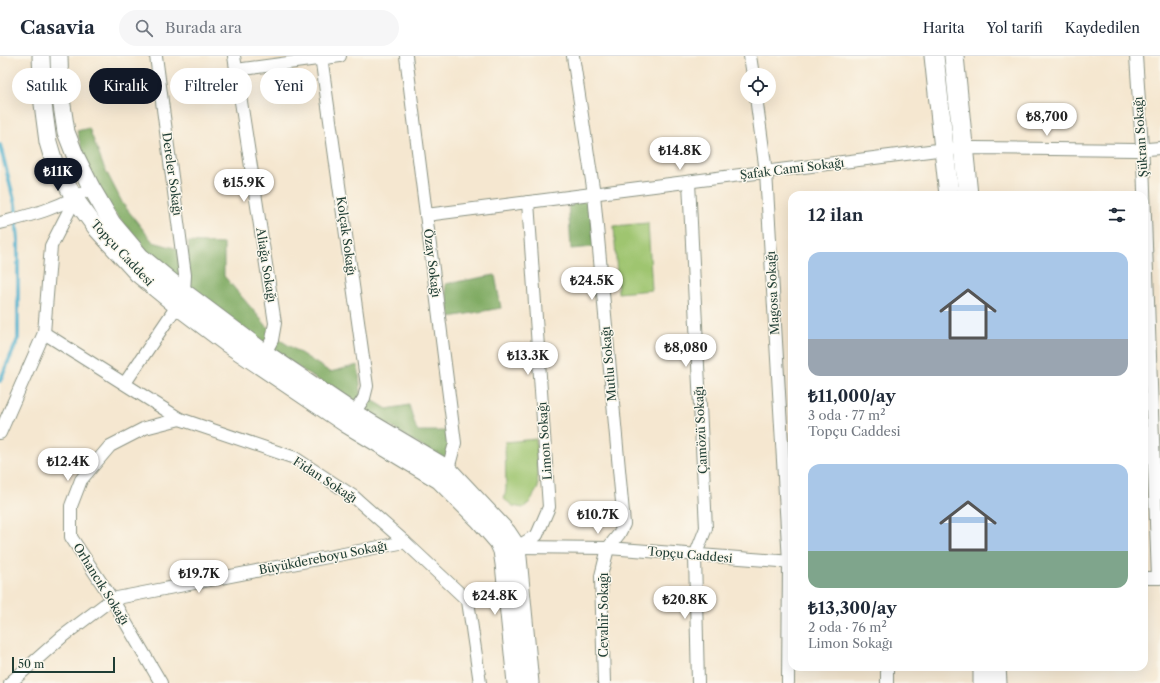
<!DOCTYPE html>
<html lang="tr">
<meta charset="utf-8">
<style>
:root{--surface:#fff;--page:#f6f6f7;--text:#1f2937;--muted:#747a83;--line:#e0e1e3;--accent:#111827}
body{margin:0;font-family:"Libre Caslon Text",serif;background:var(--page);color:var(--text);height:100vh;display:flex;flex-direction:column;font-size:15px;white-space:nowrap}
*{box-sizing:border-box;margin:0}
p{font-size:13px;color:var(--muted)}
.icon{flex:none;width:22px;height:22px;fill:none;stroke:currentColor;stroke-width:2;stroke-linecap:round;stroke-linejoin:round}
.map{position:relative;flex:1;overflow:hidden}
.side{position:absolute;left:788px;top:135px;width:360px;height:480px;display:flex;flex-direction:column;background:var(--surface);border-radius:12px;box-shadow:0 4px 16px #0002}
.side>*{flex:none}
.banner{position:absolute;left:12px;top:12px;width:380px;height:36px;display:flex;gap:8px}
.fabs{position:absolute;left:740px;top:12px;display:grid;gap:8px}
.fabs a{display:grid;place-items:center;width:36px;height:36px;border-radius:50%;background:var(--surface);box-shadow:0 4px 16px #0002;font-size:20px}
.scale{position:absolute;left:12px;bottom:10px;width:103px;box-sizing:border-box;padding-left:4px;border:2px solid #1f3d34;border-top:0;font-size:11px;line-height:14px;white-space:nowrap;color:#1f3d34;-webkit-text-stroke:3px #fbf7ec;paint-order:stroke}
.price{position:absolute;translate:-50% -34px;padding:0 9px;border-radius:14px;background:#fff;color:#222;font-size:13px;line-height:26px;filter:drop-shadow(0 1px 2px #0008)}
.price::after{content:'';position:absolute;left:50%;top:24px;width:12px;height:9px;margin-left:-6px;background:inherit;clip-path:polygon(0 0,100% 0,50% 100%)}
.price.on{background:var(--accent);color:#fff}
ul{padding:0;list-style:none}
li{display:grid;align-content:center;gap:8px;height:212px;padding:0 20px}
li span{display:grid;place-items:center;height:124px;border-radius:12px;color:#555}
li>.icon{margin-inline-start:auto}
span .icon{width:72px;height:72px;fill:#fffc;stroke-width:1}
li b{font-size:17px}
h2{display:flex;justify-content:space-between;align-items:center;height:48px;padding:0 20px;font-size:17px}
.tag{padding:0 14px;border-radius:18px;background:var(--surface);box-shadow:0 4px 16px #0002;font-size:14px;line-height:36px}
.tag.on{background:var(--accent);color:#fff}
header{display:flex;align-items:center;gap:24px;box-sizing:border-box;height:56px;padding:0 20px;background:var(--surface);border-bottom:1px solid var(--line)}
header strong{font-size:19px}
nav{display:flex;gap:22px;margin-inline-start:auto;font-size:14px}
.search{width:280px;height:36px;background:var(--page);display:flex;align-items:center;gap:10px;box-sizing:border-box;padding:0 14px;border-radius:22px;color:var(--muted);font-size:15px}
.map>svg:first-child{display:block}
.green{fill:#9fc570;stroke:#5f8152}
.forest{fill:#7faa62;stroke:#4f744b}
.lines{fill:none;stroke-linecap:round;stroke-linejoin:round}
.stream{stroke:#4caecb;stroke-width:4}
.street-casing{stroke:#8a9282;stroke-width:14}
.secondary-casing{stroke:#8a9282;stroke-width:19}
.primary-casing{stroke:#8a9282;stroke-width:21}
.street{stroke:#fff;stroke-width:12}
.secondary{stroke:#fff;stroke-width:17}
.primary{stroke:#fff;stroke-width:19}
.labels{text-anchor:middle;stroke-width:3;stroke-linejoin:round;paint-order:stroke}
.street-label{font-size:12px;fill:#1f3d34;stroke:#fbf7ec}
</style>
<header>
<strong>Casavia</strong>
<div class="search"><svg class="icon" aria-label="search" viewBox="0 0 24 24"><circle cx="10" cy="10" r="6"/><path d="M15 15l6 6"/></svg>Burada ara</div>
<nav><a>Harita</a><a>Yol tarifi</a><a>Kaydedilen</a></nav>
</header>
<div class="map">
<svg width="1160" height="627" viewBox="0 0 1160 627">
<rect width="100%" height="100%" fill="#fbf7ec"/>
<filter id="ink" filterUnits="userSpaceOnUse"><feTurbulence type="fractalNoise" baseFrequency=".025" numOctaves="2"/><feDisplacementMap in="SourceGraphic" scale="8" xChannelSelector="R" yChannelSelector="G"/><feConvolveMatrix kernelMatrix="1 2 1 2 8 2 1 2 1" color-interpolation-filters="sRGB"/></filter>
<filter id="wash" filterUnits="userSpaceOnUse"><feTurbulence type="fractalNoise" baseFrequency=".012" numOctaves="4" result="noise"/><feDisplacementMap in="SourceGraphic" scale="16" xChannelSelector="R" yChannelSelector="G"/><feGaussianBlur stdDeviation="0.9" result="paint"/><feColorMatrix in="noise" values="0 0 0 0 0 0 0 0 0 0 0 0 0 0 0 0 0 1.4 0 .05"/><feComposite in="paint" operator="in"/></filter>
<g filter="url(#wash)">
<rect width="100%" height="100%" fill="#f5e7d0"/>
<g class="green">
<polygon points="648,167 652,234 618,237 614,170"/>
<polygon points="536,383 538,432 529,447 523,452 513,450 504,443 506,433 505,386"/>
</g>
<g class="forest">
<polygon points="89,72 103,109 123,148 153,186 189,196 188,186 224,188 224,220 277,282 330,316 358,309 361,337 387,353 409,349 417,375 446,375 450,388 446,406 262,288 147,197 108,149 84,102 77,75"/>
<polygon points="590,144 594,191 571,193 568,146"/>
<polygon points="495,219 501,252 450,261 445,228"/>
</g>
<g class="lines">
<polyline class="stream" points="0,89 15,148 18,184 18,283 0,325"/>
</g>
</g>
<g filter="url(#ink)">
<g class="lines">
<g class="street-casing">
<g id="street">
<polyline points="234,0 275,267 272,284 262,303"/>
<polyline points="321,0 367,330 364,342 350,363"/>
<polyline points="406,0 455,387 448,413 443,419"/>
<polyline points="573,0 594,138 624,468 619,478 608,492 601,520 604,627"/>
<polyline points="750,0 753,19"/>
<polyline points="1136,0 1143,106 1158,522"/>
<polyline points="236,14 340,0"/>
<polyline points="756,41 766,116 789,506 788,627"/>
<polyline points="689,126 706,472 695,500 698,627"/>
<polyline points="426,159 945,93 974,92 1135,94 1160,92"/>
<path d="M0 167C32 159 64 151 91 131"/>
<polyline points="44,277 180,363 295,402 353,440 405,486 468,545 480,627"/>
<polyline points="125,327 177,250 184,236 185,219 156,0"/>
<polyline points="0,377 44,277 51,190 75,143"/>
<polyline points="517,491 537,479 549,451 528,146"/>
<polyline points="518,491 608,492 792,506"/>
<polyline points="1144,522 1160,522"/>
<polyline points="887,611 887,627"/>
<polyline points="10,627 63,580 112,543 405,486"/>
<polyline points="161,627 112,543 71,481 71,450 81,424 110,390 145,372 180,363"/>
</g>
</g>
<g class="secondary-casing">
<g id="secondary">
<polyline points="41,0 43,48 48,86 54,106 75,143 97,173 138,218 177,250 226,287 346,368 439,424 479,464 498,486 502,495 504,508 516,627"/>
<polyline points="59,0 60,36 66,76 75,99 91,131 112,167 140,200 184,236 265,297 354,357 448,413 507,476 517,491 530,627"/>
</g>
</g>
<g class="primary-casing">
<g id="primary">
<polyline points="934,0 949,139"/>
<polyline points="954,0 968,139"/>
<polyline points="983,611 983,627"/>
<polyline points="996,611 997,627"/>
</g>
</g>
<use href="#street" class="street"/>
<use href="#secondary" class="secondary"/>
<use href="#primary" class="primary"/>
</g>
</g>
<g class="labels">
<g class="street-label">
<text transform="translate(1141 81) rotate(-94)" y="4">Şükran Sokağı</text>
<text transform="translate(792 113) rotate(-7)" y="4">Şafak Cami Sokağı</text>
<text transform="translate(172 118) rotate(82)" y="4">Dereler Sokağı</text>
<text transform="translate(346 180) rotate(82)" y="4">Kolçak Sokağı</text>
<text transform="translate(122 197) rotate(47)" y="4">Topçu Caddesi</text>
<text transform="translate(432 207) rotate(83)" y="4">Özay Sokağı</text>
<text transform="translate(266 209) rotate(81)" y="4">Aliağa Sokağı</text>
<text transform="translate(773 237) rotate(-93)" y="4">Magosa Sokağı</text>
<text transform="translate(609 308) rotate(-95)" y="4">Mutlu Sokağı</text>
<text transform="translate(701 374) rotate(-93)" y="4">Çamözü Sokağı</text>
<text transform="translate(545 385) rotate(-94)" y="4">Limon Sokağı</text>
<text transform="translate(325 424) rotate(33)" y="4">Fidan Sokağı</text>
<text transform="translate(690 499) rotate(5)" y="4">Topçu Caddesi</text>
<text transform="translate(323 502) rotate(-11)" y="4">Büyükdereboyu Sokağı</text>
<text transform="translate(101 528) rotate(58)" y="4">Orhancık Sokağı</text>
<text transform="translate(604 559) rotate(-90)" y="4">Cevahir Sokağı</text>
</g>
</g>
</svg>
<div class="fabs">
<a><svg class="icon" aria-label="locate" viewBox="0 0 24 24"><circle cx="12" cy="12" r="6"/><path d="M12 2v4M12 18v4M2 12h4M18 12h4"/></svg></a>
</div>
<div class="scale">50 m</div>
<b class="price" style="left:1047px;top:81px">₺8,700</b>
<b class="price" style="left:680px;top:115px">₺14.8K</b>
<b class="price on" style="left:58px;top:136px">₺11K</b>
<b class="price" style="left:244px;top:147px">₺15.9K</b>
<b class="price" style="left:592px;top:245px">₺24.5K</b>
<b class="price" style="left:686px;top:312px">₺8,080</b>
<b class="price" style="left:528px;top:320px">₺13.3K</b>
<b class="price" style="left:68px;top:426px">₺12.4K</b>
<b class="price" style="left:598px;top:479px">₺10.7K</b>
<b class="price" style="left:199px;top:538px">₺19.7K</b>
<b class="price" style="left:495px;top:560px">₺24.8K</b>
<b class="price" style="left:685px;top:564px">₺20.8K</b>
<div class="banner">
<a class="tag">Satılık</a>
<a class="tag on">Kiralık</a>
<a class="tag">Filtreler</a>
<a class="tag">Yeni</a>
</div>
<section class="side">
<h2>12 ilan<svg class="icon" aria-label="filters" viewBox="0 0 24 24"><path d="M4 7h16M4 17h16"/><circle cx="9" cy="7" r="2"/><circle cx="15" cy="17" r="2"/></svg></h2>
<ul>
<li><span style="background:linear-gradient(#a9c7e8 70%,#9aa5b1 0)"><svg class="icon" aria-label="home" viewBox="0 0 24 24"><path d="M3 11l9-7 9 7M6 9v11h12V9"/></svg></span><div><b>₺11,000/ay</b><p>3 oda · 77 m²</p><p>Topçu Caddesi</p></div></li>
<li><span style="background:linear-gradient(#a9c7e8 70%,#7fa58c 0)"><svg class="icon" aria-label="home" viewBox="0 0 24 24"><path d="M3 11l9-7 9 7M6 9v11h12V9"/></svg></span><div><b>₺13,300/ay</b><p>2 oda · 76 m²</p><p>Limon Sokağı</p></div></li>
</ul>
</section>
</div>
